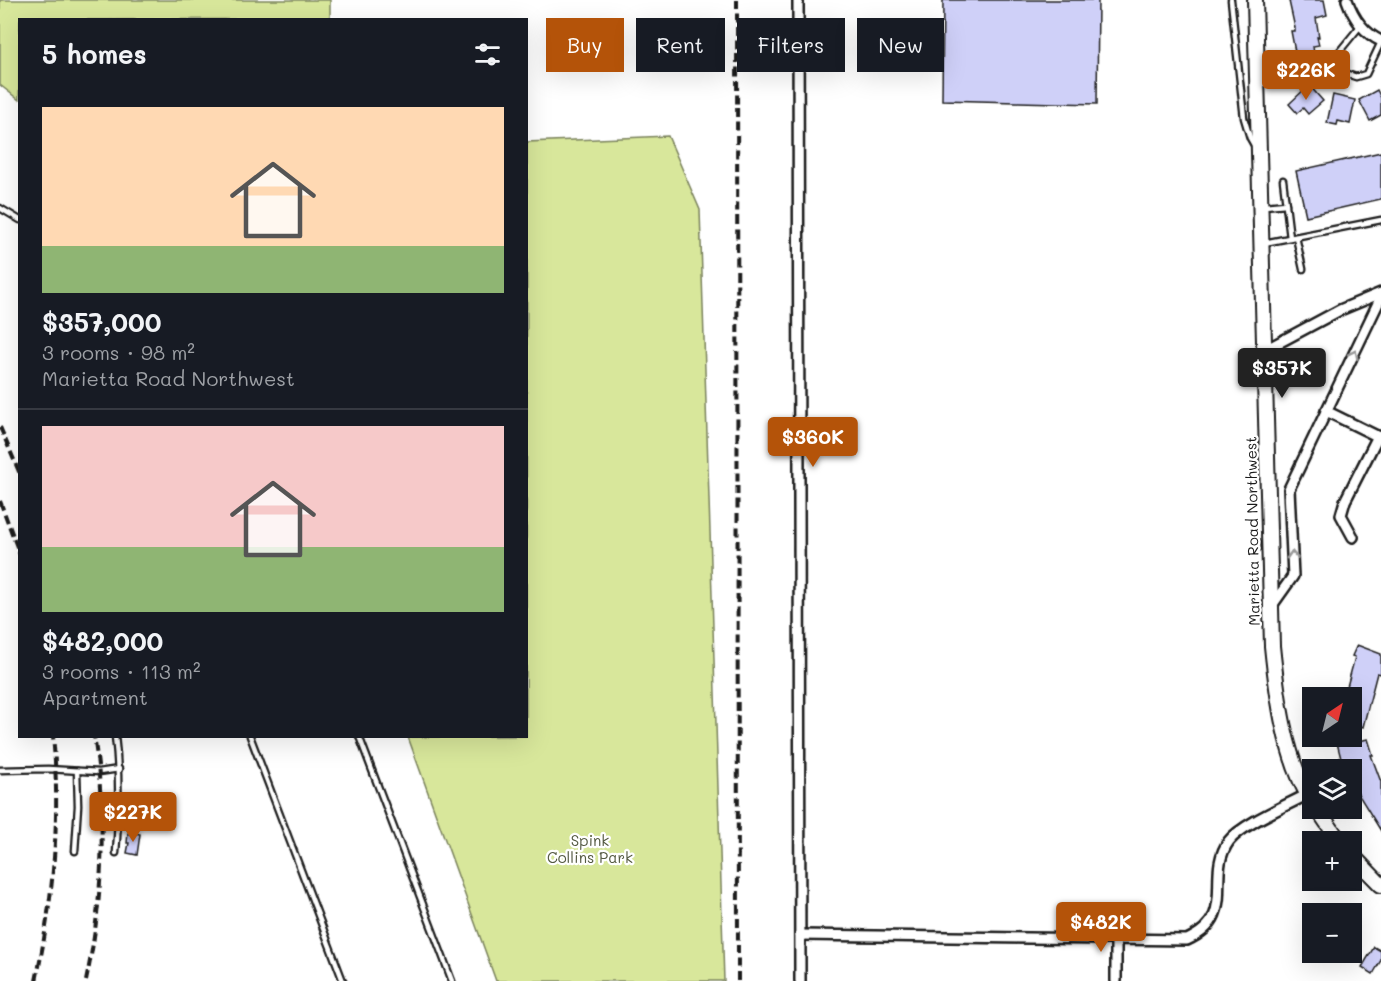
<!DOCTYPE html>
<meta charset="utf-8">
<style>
:root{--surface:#171b24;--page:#20242c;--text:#f1f3f6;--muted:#9ea1a6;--line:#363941;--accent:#b45309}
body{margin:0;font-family:Mali,sans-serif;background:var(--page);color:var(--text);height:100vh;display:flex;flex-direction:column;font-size:22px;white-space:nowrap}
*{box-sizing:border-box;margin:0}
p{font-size:20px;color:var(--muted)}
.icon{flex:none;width:33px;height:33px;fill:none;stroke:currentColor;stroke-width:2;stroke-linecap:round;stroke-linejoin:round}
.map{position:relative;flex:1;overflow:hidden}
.details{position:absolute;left:18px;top:18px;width:510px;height:720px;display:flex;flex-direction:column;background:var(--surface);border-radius:0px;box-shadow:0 6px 24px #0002}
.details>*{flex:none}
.banner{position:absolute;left:546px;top:18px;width:570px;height:54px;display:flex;gap:12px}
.needle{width:39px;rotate:35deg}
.controls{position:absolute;left:1302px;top:687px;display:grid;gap:12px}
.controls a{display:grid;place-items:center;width:60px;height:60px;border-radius:0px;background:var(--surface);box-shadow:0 6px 24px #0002;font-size:30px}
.price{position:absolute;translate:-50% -51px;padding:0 14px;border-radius:6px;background:var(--accent);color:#fff;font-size:20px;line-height:39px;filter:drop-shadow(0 2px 3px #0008)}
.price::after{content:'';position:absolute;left:50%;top:36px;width:18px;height:14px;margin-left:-9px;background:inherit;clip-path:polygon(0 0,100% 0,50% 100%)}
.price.current{background:#222;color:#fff}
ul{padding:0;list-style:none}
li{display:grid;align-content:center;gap:12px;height:318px;padding:0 24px}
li+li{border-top:2px solid var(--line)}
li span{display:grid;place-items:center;height:186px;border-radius:0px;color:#555}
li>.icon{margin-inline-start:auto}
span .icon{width:108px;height:108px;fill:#fffc;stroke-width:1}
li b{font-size:26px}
h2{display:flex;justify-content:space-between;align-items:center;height:72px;padding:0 24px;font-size:26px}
.pill{padding:0 21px;border-radius:0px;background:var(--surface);box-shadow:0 6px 24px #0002;font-size:21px;line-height:54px}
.pill.current{background:var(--accent);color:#fff}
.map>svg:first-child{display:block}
.green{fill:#d8e79b;stroke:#7a825c;stroke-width:1.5}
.building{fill:#cfd0f8;stroke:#1c1c1c;stroke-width:1.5}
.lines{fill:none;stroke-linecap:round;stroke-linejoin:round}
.lane-casing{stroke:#1c1c1c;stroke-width:9}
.street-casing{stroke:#1c1c1c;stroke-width:14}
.secondary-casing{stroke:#1c1c1c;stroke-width:18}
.lane{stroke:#fff;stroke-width:4.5}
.street{stroke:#fff;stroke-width:9}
.secondary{stroke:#fff;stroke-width:14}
.rail{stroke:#1c1c1c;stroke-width:4;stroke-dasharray:9 4.5;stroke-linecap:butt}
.oneway{stroke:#999}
.labels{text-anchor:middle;stroke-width:4.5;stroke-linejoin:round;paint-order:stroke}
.street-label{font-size:15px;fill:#1c1c1c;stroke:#fff}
.park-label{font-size:15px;fill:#545942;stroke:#fff}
</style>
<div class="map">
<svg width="1381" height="981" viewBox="0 0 1381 981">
<rect width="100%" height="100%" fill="#fff"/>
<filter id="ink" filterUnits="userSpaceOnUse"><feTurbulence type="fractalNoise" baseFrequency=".0167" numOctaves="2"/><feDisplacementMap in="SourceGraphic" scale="12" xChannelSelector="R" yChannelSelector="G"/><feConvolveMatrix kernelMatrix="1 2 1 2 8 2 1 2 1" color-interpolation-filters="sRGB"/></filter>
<g filter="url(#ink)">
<g class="green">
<polygon points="0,0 330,0 330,19 20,20 19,100 0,85"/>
<polygon points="668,136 700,210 724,981 496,981 408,737 526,736 527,142"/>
</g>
<g class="building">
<polygon points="943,0 1098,0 1097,104 942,100"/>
<polygon points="1294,0 1324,0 1327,15 1316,18 1319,37 1317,37 1319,45 1313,46 1317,76 1289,79 1288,66 1296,65 1295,58 1296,57 1291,31 1295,31 1295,28 1289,1"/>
<polygon points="1309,85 1323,101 1308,114 1303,108 1297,113 1289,104"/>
<polygon points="1377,90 1381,98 1381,115 1370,121 1359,100"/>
<polygon points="1333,95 1355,100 1350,124 1338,121 1337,125 1327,123"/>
<polygon points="1381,152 1381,199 1306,216 1296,171"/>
<polygon points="1357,645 1381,654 1381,674 1377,673 1363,727 1352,723 1352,696 1345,694 1355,657 1352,656"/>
<polygon points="1360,737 1359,741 1368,739 1373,755 1371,755 1381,782 1381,831 1357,792 1353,793 1352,788 1352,770 1344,770 1337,743"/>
<polygon points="131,832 140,834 137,855 127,853 129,843 127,843 128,833"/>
<polygon points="1374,947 1381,951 1381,960 1373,974 1362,967"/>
</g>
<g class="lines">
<g class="lane-casing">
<g id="lane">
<polyline points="1231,0 1244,118 1250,138 1254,145"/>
<polyline points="1361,25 1334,58 1341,72 1356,77 1366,74 1381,42"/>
<polyline points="1283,180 1290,238"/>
<polyline points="1264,206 1286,204"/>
<polyline points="0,208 20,220"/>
<polyline points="1296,237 1303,269"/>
<polyline points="1264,243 1381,220"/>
<path d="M115 736C120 776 119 814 116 853"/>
<polyline points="250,736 343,981"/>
<polyline points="359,736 452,981"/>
<polyline points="0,770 48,769 99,772 119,769"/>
<polyline points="75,851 78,806 77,771"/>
</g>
</g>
<g class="street-casing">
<g id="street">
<polyline points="798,0 800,981"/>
<path d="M1347 0C1353 17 1364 33 1381 41"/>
<polyline points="1265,350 1340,310 1381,293"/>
<polyline points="1326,411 1381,438"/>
<polyline points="1353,537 1341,515 1345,501 1378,436"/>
<polyline points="1271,607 1293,576 1289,489 1381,297"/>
<path d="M800 935 1187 940C1240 916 1204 875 1229 841 1242 824 1288 805 1308 794"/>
<polyline points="1116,940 1116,981"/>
</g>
</g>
<g class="secondary-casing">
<g id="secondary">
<path d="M1255 0 1272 646C1277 695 1285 760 1312 802"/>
<polyline points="1317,808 1340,842"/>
<polyline points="1352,855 1381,885"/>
</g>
</g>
<use href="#lane" class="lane"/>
<use href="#street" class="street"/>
<use href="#secondary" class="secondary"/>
<g class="rail">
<polyline points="737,0 738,981"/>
<polyline points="0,427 20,474"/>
<polyline points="0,501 20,555"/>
<path d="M36 981C53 900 61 819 53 736"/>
<path d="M86 981C103 901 107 818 94 736"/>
</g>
</g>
<defs><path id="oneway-chevron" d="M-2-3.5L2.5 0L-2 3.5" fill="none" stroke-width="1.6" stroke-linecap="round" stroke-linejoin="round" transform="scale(1.5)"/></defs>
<g class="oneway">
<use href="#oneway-chevron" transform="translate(1354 354) rotate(-64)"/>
<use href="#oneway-chevron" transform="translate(1292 555) rotate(-93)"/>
</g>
</g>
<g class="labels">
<g class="street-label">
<text transform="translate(1253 531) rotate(-91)" y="5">Marietta Road Northwest</text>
</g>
<g class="park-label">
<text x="590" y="846">Spink<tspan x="590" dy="17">Collins Park</tspan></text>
</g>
</g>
</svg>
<div class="controls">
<a><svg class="needle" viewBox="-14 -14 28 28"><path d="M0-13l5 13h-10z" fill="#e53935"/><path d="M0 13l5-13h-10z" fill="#9ea1a6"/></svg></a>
<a><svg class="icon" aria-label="layers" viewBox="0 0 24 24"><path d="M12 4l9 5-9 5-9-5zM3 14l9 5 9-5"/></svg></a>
<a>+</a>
<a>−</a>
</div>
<b class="price" style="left:1306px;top:101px">$226K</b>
<b class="price current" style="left:1282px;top:399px">$357K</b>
<b class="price" style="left:813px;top:468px">$360K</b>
<b class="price" style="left:133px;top:843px">$227K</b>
<b class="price" style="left:1101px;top:953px">$482K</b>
<div class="banner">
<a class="pill current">Buy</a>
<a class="pill">Rent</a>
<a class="pill">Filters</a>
<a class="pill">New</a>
</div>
<section class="details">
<h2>5 homes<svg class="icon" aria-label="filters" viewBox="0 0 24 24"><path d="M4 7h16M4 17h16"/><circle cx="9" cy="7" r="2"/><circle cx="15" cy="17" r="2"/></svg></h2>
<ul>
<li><span style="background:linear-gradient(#ffd9b3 75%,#8fb573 0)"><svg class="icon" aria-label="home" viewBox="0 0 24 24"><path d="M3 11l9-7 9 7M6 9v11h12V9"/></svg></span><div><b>$357,000</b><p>3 rooms · 98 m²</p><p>Marietta Road Northwest</p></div></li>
<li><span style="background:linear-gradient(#f6c9c9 65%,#8fb573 0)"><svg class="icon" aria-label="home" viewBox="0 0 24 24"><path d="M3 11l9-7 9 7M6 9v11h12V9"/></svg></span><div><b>$482,000</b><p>3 rooms · 113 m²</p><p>Apartment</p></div></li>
</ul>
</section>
</div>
